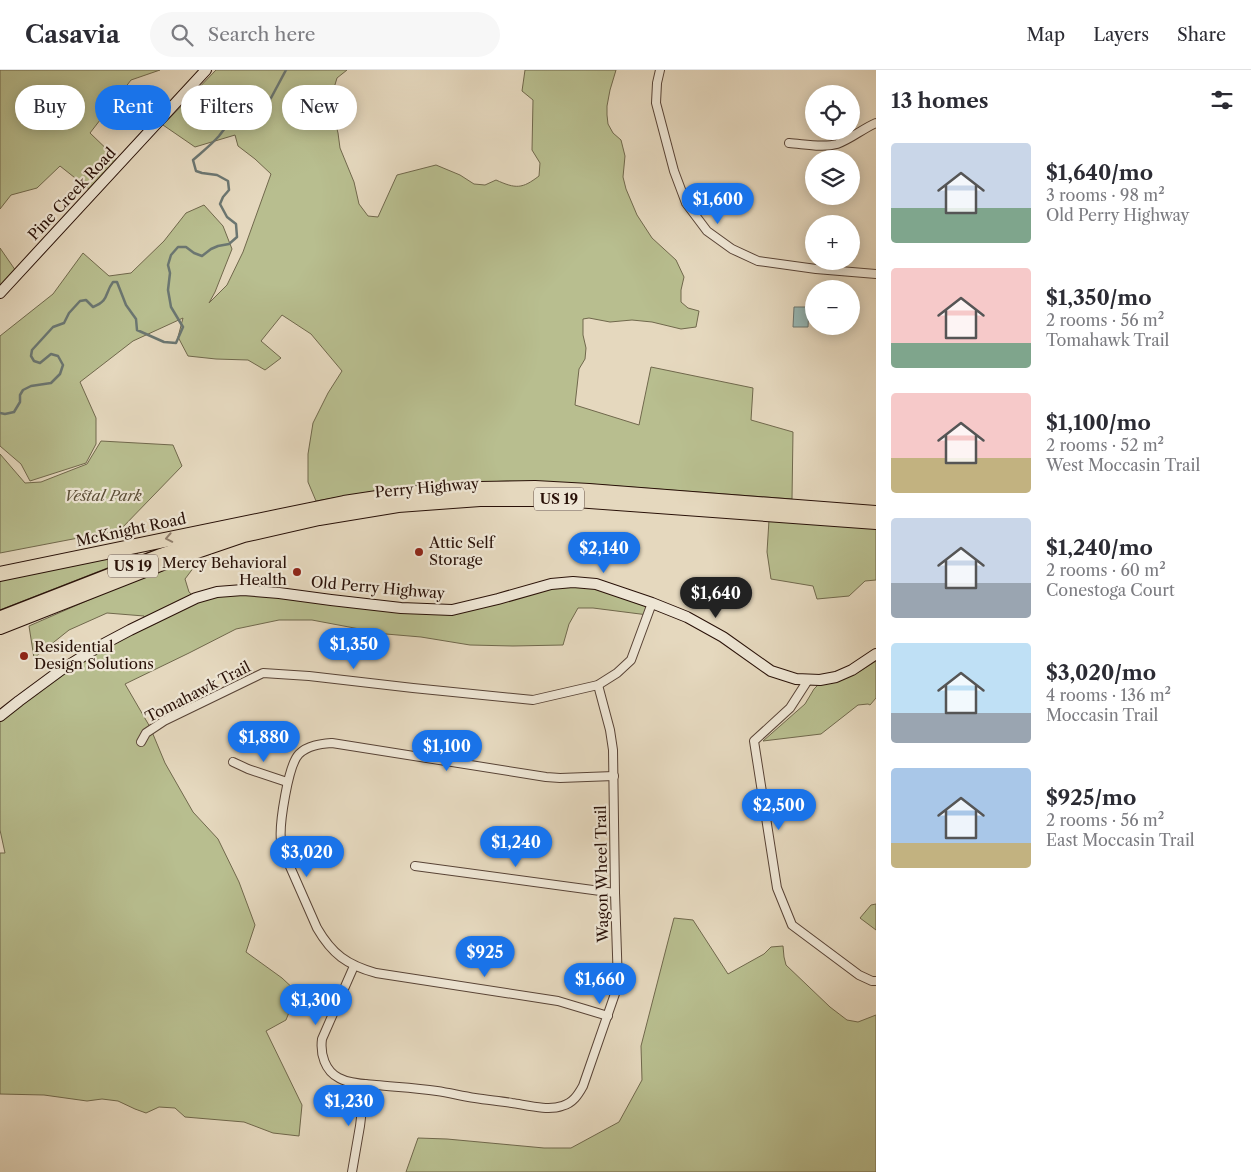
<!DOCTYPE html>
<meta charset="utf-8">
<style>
:root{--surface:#fff;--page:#f7f7f7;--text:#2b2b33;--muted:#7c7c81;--line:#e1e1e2;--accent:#1a73e8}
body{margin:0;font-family:"Libre Caslon Text",serif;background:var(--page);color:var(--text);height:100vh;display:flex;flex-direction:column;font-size:19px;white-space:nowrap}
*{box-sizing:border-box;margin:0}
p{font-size:16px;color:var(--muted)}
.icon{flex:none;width:28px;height:28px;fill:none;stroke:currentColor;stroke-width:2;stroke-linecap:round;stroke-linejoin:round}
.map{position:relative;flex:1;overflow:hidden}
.side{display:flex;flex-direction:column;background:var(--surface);width:375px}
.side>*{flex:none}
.hud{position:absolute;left:15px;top:15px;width:475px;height:45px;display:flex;gap:10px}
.buttons{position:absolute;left:805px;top:15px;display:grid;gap:10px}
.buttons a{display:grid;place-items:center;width:55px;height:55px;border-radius:50%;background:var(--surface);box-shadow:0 2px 12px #0003;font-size:25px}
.price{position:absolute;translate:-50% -42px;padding:0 11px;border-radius:18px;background:var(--accent);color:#fff;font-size:16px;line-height:32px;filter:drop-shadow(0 1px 2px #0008)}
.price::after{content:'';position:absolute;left:50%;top:30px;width:15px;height:11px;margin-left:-8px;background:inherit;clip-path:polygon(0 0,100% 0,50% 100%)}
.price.current{background:#222;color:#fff}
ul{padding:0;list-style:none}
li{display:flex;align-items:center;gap:15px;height:125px;padding:0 15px}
li span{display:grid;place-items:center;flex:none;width:140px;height:100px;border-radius:5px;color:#555}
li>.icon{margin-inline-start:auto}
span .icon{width:60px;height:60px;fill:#fffc;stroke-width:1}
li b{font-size:21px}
h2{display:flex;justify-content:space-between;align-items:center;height:60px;padding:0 15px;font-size:21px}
.pill{padding:0 18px;border-radius:22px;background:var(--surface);box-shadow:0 2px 12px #0003;font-size:18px;line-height:45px}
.pill.current{background:var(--accent);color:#fff}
header{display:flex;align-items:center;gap:30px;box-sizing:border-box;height:70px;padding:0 25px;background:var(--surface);border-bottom:1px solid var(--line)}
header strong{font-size:24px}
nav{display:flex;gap:28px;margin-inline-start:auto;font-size:18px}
.search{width:350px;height:45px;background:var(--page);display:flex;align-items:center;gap:12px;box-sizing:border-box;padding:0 18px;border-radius:28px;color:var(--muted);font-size:19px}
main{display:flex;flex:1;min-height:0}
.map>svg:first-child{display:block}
.green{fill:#b8be8f;stroke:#70684c}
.water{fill:#97b9b7;stroke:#6b7671}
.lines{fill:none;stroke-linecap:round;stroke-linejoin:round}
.stream{stroke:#6b7671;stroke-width:2.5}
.street-casing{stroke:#584336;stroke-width:10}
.secondary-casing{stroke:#291108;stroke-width:12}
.primary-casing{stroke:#291108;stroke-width:14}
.highway-casing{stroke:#291108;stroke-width:16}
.street{stroke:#eee6d5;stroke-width:8}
.secondary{stroke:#eee6d5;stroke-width:10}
.primary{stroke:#e5d8be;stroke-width:11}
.highway{stroke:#e5d8be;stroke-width:14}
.oneway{stroke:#907e6c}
.poi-dot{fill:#8f2418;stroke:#eee6d5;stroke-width:2}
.labels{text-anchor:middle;stroke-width:4.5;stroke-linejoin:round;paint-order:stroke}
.shield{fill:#eee6d5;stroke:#645146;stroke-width:1}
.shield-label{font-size:14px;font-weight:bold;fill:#291108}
.street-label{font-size:15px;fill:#291108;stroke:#eee6d5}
.park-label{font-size:15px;font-style:italic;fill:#5b4e37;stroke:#eee6d5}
.poi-label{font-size:15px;fill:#291108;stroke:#eee6d5;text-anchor:start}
</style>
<header>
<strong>Casavia</strong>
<div class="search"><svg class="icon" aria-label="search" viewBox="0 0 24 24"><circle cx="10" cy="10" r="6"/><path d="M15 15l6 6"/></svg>Search here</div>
<nav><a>Map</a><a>Layers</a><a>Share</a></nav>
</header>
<main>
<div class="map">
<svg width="876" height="1102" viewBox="0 0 876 1102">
<rect width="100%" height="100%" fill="#e5d8be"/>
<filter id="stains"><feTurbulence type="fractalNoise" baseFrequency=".004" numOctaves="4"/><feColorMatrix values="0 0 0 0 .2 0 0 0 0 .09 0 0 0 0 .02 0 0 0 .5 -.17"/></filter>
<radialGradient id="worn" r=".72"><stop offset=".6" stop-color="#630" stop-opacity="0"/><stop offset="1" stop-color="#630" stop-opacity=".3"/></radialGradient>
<g class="green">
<polygon points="0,0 160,0 131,10 90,63 117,89 89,119 60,96 37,118 11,125 0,139"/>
<path d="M216 0H347L337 8 334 18V47L338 63 340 78 354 112 359 134 368 146 378 147 397 105 436 95 460 105 474 114 485 115 496 110C516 119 522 119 539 106L540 93 532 80 533 30 522 21 525 0H616L610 20 607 36V45L608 54 613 63 621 70 625 86 623 107 626 119 637 145 652 168 676 190 684 207 681 220V232L688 238 699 241 696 257 681 259 652 252 632 250 610 252 589 248 583 249V265L586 278 585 289 579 299 575 335 639 355 651 297 753 318 751 350 793 362 792 429 590 414 507 411 423 415 369 422 316 431 308 412V384L313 353 328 323 342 301 311 264 282 245 261 271 281 288 265 300 248 290 216 289 188 286 178 267 183 248 133 271 80 312 96 348V374L86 393 30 411 21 394 0 376V266L53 224 83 183 109 206 131 203 164 171 186 143 204 135 223 156 232 179 215 222 209 233 227 215 243 182 271 104 255 89 238 76 235 65 195 77 163 55Z"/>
<polygon points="0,178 18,204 0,223"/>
<polygon points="101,371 173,375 182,396 120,460 0,483 0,384 25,413 41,412 87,394"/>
<polygon points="769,450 876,458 876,510 865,511 849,526 817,529 813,516 771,509 767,482"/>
<polygon points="137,481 138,486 0,540 0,509"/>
<polygon points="200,489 185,509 189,522 196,528 217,522 452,540 573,512 652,533 648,545 593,538 578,538 569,554 563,575 513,576 470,575 421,567 386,564 312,550 279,550 236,559 189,583 125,614 150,657 165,693 193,742 218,769 239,812 255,855 246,882 282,908 297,922 286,950 266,961 302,1035 299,1066 273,1063 244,1052 185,1047 175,1038 159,1037 146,1043 135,1039 118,1031 102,1029 87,1031 44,1025 0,1024 0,783 5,783 0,760 0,646 19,631 145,553 144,546 107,543 69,560 34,588 29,556 107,522 186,492"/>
<polygon points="876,591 876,628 870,635 868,634 858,635 821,664 763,671 805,634 814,619 818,615 832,613 844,609 860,601"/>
<polygon points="876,834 876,860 860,848 871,835"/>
<polygon points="674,848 693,850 728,904 764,884 771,877 783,876 784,887 786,895 830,937 847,950 858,952 876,945 876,1102 406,1102 418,1068 447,1069 544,1078 571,1078 619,1052 642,1010 641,976"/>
</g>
<polygon class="water" points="794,237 809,237 808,257 793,257"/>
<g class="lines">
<path class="stream" d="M0 343 5 344 14 342 20 332V325L23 320 31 316 51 313 60 304 63 295 58 286 51 284 40 293 34 291 31 286 32 280 53 257 64 253 69 243 80 231 86 230 93 237C110 230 104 224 113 212H117L126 235 136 249 137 260 164 272 176 273 183 257 171 237 168 220 170 203 168 195 171 185 178 177H186L194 183 202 186 211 179 218 176 229 174 237 167 236 154 227 147 220 134 223 127 229 120 228 111 217 105 202 103 196 101 193 90C202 82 211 75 219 66 228 55 238 38 253 34 257 34 261 35 265 35L271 28 286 0"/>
<g class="street-casing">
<g id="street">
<polyline points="660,0 657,13 656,33 674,101 686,133 707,161 732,179 758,191 816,199 876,204"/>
<path d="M789 73C804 74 823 78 837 74 851 69 862 59 876 53"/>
<polyline points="808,610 790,638 754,671 777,818 792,855 859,905 872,911 876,911"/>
<polyline points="141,672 146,663 164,651 263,603 309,606 413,618 533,630 598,615 617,603 631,590 652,533"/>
<polyline points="233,692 248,699 287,712"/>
<polyline points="415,796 615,823"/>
<path d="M354 896 322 969C320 984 325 1001 339 1008 350 1014 364 1014 376 1015 397 1017 417 1018 437 1021 450 1023 462 1026 475 1028 487 1030 500 1031 512 1033 526 1035 548 1041 562 1036 573 1033 578 1025 583 1016L618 915 615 823 613 680 610 660 598 615"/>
<path d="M608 946 558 931 376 903C347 895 332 884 317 858L284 783C283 779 281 775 281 771 279 755 288 695 299 684 308 675 321 674 332 673L546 707 560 708 614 706"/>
<polyline points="352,1102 360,1056 365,1014"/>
</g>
</g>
<g class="secondary-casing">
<g id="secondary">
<polyline points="0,223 206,0"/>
<polyline points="0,646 19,631 61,600 98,577 130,560 196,528 217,522 243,520 279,523 331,530 401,538 452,540 498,529 551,514 573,512 596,514 652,533 687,547 723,567 771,601 796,609 820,610 836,607 852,600 876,584"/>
</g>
</g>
<g class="primary-casing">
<polyline id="primary" points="0,547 162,484 224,463"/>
</g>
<g class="highway-casing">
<g id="highway">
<polyline points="0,504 344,433 397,425 451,420 480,419 535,418 589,421 876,443"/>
<polyline points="0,557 165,492 244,465 319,448 398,435 480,429 562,429 876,452"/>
</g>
</g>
<use href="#street" class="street"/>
<use href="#secondary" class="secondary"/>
<use href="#primary" class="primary"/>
<use href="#highway" class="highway"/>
</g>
<defs><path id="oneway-chevron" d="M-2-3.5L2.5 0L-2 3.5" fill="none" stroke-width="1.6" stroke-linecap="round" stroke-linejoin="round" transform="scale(1.25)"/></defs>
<use class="oneway" href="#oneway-chevron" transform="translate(169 468) rotate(169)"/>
<g class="poi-dot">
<circle cx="419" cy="482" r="5"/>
<circle cx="297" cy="502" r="5"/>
<circle cx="24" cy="586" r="5"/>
</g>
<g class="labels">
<g class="shield">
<rect x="534" y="417.5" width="50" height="23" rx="4"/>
<rect x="108" y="484.5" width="50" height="23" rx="4"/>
</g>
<g class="shield-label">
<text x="559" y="434">US 19</text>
<text x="133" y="501">US 19</text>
</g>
<g class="street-label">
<text transform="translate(72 124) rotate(-47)" y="5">Pine Creek Road</text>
<text transform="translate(427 418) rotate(-5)" y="5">Perry Highway</text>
<text transform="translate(131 460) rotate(-12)" y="5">McKnight Road</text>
<text transform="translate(378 518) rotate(5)" y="5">Old Perry Highway</text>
<text transform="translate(198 622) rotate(-27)" y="5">Tomahawk Trail</text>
<text transform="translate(602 804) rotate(-91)" y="5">Wagon Wheel Trail</text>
</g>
<g class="park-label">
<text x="103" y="431">Vestal Park</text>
</g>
<g class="poi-label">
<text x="429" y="478">Attic Self<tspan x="429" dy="17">Storage</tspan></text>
<text x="287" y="498" text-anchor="end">Mercy Behavioral<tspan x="287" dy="17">Health</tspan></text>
<text x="34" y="582">Residential<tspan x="34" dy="17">Design Solutions</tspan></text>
</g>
</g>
<rect width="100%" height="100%" filter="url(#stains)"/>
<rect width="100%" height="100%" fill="url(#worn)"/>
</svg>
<div class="buttons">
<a><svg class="icon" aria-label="locate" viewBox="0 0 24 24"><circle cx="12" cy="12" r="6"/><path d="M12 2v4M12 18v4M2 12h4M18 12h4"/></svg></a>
<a><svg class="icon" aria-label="layers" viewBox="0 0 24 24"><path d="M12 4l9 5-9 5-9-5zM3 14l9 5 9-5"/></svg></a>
<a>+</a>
<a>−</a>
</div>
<b class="price" style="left:718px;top:155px">$1,600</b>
<b class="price" style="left:604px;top:504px">$2,140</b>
<b class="price current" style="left:716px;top:549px">$1,640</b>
<b class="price" style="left:354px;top:600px">$1,350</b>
<b class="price" style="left:264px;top:693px">$1,880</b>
<b class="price" style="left:447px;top:702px">$1,100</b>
<b class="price" style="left:779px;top:761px">$2,500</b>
<b class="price" style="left:516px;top:798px">$1,240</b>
<b class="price" style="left:307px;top:808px">$3,020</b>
<b class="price" style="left:485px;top:908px">$925</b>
<b class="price" style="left:600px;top:935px">$1,660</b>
<b class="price" style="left:316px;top:956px">$1,300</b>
<b class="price" style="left:349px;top:1057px">$1,230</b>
<div class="hud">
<a class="pill">Buy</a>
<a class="pill current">Rent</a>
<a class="pill">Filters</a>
<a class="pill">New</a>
</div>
</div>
<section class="side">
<h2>13 homes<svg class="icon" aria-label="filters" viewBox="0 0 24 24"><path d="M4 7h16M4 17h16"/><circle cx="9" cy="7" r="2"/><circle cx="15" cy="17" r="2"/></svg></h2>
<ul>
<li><span style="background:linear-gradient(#c9d6e8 65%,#7fa58c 0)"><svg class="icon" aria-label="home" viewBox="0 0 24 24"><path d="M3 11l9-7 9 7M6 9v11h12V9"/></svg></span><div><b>$1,640/mo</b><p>3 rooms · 98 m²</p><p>Old Perry Highway</p></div></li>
<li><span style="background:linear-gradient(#f6c9c9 75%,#7fa58c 0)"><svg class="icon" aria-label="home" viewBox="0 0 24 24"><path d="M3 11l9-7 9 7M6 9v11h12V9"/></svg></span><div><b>$1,350/mo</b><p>2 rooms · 56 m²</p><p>Tomahawk Trail</p></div></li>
<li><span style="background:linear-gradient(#f6c9c9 65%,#c2b280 0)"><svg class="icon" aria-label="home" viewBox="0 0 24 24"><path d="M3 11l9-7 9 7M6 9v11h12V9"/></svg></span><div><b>$1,100/mo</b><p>2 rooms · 52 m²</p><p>West Moccasin Trail</p></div></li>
<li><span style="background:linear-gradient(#c9d6e8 65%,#9aa5b1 0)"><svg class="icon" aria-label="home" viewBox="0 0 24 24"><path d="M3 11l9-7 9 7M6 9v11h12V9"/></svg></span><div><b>$1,240/mo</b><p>2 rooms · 60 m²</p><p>Conestoga Court</p></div></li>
<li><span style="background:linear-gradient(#bfe0f5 70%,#9aa5b1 0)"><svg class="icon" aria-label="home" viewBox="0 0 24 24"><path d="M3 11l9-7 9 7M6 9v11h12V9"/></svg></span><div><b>$3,020/mo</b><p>4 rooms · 136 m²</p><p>Moccasin Trail</p></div></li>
<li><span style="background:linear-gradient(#a9c7e8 75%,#c2b280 0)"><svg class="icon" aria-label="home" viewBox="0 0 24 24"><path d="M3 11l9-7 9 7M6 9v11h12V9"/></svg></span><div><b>$925/mo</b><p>2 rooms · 56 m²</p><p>East Moccasin Trail</p></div></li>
</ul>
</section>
</main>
